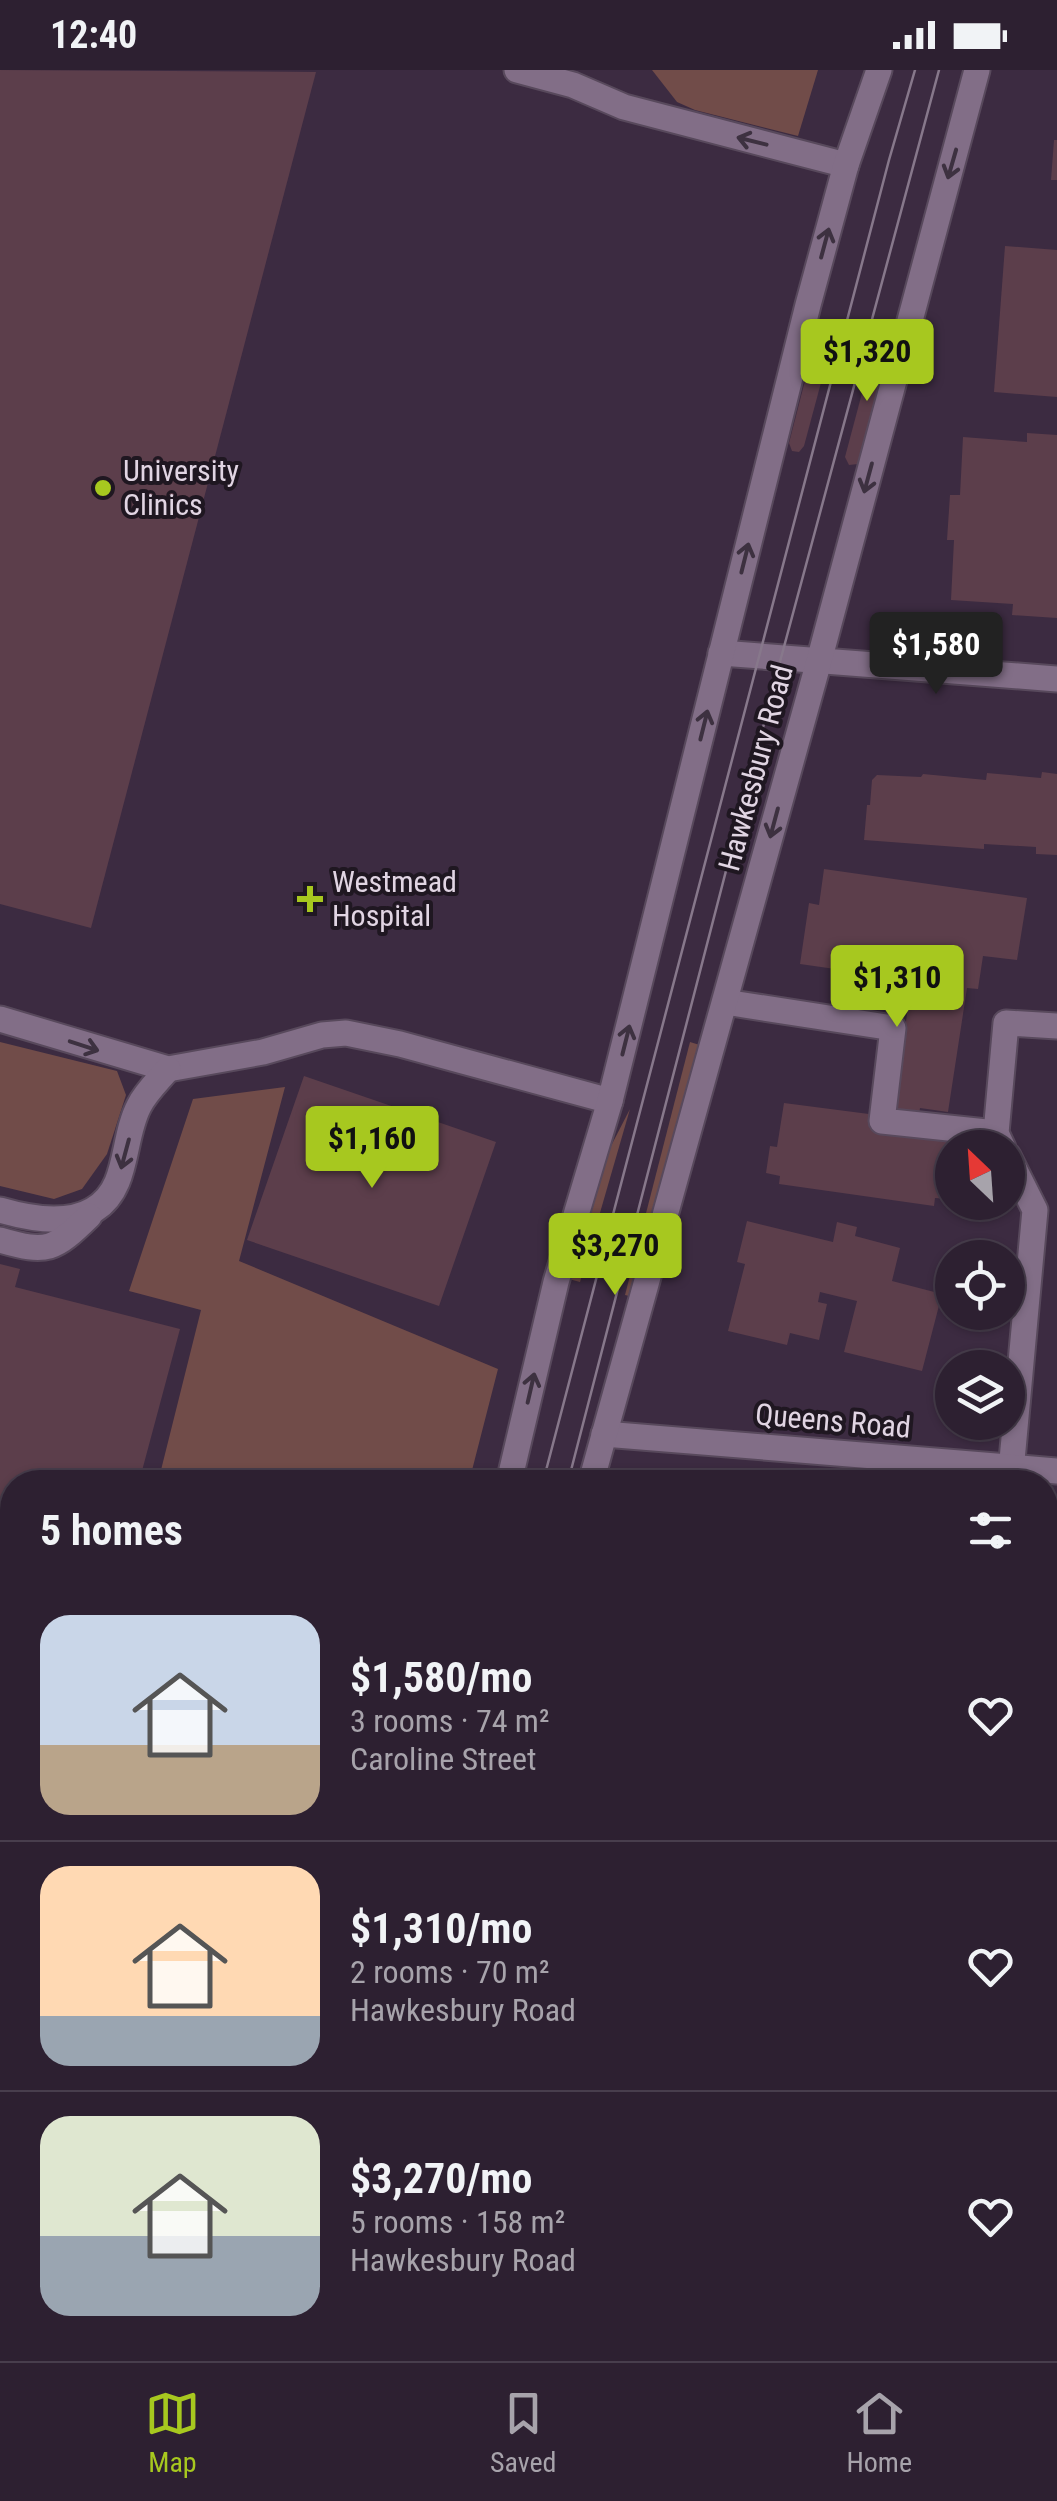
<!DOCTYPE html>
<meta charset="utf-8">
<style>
:root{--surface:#2d2031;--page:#352839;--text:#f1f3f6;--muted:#a7a3ab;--line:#483e4d;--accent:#a7c81f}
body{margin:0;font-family:"Roboto Condensed",sans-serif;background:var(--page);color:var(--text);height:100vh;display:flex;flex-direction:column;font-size:38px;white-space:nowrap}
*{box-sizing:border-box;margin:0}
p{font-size:32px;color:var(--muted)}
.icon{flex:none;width:55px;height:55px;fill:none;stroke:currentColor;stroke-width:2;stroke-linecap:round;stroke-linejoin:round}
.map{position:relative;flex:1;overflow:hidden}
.panel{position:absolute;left:0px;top:1400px;width:1058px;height:892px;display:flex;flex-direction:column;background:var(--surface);border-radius:40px 40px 0 0;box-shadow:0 2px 8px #0004,0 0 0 2px var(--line)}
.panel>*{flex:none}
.needle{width:65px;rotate:335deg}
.buttons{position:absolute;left:935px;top:1060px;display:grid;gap:20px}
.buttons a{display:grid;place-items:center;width:90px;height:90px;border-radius:50%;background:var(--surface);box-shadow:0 2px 8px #0004,0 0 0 2px var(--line);font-size:50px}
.price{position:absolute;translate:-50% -85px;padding:0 22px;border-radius:10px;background:var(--accent);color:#111;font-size:32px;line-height:65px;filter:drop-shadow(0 2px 5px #0008)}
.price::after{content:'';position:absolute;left:50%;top:60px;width:30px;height:22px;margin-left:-15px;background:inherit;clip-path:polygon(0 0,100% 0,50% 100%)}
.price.on{background:#222;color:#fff}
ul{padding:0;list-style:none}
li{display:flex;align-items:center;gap:30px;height:250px;padding:0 40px}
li+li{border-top:2px solid var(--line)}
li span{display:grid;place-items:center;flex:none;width:280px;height:200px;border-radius:30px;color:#555}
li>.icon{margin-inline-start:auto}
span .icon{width:120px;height:120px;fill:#fffc;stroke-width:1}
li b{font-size:42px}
h2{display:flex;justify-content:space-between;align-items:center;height:120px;padding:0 40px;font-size:42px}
.status{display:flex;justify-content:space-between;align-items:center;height:70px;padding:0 50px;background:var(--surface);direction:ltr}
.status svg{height:28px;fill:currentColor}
.dock{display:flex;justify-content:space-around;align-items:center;height:140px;border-top:2px solid var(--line);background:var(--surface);font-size:28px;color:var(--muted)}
.dock a{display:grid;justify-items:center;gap:5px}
.dock .on{color:var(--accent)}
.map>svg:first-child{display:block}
.green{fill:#714c49}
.building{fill:#5c3e4b}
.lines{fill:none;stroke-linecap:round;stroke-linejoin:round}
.minor-casing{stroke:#58495c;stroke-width:29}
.minor{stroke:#826e87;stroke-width:25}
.tram{stroke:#87788b;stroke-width:2.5}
.oneway{stroke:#3d3140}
.poi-dot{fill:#a7c81f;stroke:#1f1721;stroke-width:4}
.labels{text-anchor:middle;stroke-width:8;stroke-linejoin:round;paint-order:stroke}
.poi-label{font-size:30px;fill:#e1d5e3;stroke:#1f1721;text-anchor:start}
.street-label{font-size:30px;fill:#e1d5e3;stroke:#1f1721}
</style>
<div class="status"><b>12:40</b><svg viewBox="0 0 49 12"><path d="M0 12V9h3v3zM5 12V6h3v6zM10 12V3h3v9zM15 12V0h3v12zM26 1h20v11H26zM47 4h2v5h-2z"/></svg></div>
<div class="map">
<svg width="1057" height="2291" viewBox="0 0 1057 2291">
<rect width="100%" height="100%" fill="#3c2b41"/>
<g class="green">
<polygon points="652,0 818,0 798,66 695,40 677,32"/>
<polygon points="0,972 117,1001 126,1025 107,1084 82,1119 54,1129 0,1116"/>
<polygon points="690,972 703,976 638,1228 625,1225"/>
<polygon points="285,1017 239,1191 498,1299 469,1412 158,1412 201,1240 129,1221 193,1029"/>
<polygon points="630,1039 580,1212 565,1208 596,1105"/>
</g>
<g class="building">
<polygon points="0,0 316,2 91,858 0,834"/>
<polygon points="1054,70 1057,70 1057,110 1051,110"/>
<polygon points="1005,176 1057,180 1057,327 994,322"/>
<polygon points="825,259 832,263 833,268 804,376 799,382 792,381 789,373 817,264"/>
<polygon points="881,272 886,274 889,282 860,390 858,394 849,395 845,387 874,278"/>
<polygon points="1027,363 1057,365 1057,548 1012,545 1013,534 951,530 954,470 947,470 950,425 960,425 963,367 1027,372"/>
<polygon points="1042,702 1057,704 1057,785 1036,784 1036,777 984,774 984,779 864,770 867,735 870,735 872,710 877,705 921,707 923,704 986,710 987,703 1041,708"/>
<polygon points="824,799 1027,828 1017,890 983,886 978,919 967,918 948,1042 920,1038 918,1051 968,1058 965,1078 952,1078 952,1118 949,1129 935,1128 934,1136 779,1114 780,1106 766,1103 770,1076 777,1077 784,1033 892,1047 912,910 800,894 809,833 819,835"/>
<polygon points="304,1006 496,1072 439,1236 247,1170"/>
<polygon points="747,1151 833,1172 837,1152 857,1157 855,1166 900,1178 892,1211 942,1224 922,1301 844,1282 857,1231 820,1222 818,1232 827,1234 819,1270 790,1263 787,1275 728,1261 745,1194 737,1192"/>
<polygon points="0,1194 20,1199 15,1217 180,1259 139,1412 12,1412 12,1592 0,1588"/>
<polygon points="1049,1762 1057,1763 1057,1836 1045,1836"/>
<polygon points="1045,2199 1057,2200 1057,2291 1016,2291 1017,2280 1045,2280"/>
<polygon points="489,2280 692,2280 691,2291 488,2291"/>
</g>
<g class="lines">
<g class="minor-casing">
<g id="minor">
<polyline points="517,0 573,15 624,37 846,95"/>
<polyline points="721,583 1057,609"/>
<polyline points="725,932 893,958 882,1051 996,1063"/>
<polyline points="0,949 168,999 263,982 322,965 346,963 400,974 610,1031"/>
<polyline points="1003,1078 996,1063 1006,953 1057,956"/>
<polyline points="1008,1086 1035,1140 1010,1412"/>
<path d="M0 1140C41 1152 97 1160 117 1112 127 1088 127 1059 139 1036 146 1022 158 1011 168 999"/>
<path d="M0 1170C48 1184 54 1180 89 1146"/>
<polyline points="604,1364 1057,1401"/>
<polyline points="509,1412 556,1212 610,1031 808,235 846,95 879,0"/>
<polyline points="591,1412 819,591 977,0"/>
<polyline points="0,1649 12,1652"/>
<polyline points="0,1746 12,1749"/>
<polyline points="0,1861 12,1865"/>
<polyline points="291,2291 295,2280"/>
<polyline points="351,2291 354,2280"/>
<polyline points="952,2291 953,2280"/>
</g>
</g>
<use href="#minor" class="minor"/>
<g class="tram">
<polyline points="543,1412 889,90 915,0"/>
<polyline points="568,1412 781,588 939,0"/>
<polyline points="426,2291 429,2280"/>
<polyline points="444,2291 444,2280"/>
</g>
</g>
<defs><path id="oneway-shaft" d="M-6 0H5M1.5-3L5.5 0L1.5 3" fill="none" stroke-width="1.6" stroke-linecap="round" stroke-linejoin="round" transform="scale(2.5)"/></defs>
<g class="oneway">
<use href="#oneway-shaft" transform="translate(752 71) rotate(-166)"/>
<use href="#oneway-shaft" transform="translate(952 94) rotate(106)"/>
<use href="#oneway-shaft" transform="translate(825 173) rotate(-75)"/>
<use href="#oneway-shaft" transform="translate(868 408) rotate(105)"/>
<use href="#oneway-shaft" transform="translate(745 488) rotate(-76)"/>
<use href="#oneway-shaft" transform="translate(704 655) rotate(-76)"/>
<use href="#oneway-shaft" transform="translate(774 753) rotate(105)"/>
<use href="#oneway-shaft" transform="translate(626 970) rotate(-76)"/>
<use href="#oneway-shaft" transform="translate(84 976) rotate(18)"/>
<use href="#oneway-shaft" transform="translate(125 1084) rotate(105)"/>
<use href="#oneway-shaft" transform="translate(531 1318) rotate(-77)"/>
</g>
<g class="poi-dot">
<circle cx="103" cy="418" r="10"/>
<path d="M305 814h10v10h10v10h-10v10h-10v-10h-10v-10h10z"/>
</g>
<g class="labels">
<g class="poi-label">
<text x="123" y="411">University<tspan x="123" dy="34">Clinics</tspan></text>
<text x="332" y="822">Westmead<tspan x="332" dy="34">Hospital</tspan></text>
</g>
<g class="street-label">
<text transform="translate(756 698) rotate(-75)" y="10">Hawkesbury Road</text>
<text transform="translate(833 1351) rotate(5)" y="10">Queens Road</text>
</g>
</g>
</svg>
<div class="buttons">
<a><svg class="needle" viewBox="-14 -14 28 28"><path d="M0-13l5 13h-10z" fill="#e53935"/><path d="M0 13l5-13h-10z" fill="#a7a3ab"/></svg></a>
<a><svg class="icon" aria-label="locate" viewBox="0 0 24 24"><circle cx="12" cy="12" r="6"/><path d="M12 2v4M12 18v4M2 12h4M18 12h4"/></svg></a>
<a><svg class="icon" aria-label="layers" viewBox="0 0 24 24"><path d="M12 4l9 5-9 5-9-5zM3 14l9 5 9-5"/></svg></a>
</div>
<b class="price" style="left:867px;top:334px">$1,320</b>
<b class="price on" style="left:936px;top:627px">$1,580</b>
<b class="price" style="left:897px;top:960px">$1,310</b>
<b class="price" style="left:372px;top:1121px">$1,160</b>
<b class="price" style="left:615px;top:1228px">$3,270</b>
<section class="panel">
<h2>5 homes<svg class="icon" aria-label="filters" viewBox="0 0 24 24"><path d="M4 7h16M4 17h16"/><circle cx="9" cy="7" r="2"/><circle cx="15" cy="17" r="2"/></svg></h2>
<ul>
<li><span style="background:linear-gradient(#c9d6e8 65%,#b9a48a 0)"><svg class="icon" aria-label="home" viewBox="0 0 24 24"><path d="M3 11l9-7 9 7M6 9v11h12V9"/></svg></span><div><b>$1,580/mo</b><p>3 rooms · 74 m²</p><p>Caroline Street</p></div><svg class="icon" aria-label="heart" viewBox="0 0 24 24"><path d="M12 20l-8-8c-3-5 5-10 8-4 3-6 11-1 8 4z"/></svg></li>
<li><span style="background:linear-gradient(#ffd9b3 75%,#9aa5b1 0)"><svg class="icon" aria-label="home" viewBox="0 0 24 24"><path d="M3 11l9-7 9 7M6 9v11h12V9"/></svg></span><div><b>$1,310/mo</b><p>2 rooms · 70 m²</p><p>Hawkesbury Road</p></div><svg class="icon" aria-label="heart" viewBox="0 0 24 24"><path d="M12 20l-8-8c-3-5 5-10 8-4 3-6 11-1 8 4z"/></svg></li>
<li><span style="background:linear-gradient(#dfe7d0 60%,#9aa5b1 0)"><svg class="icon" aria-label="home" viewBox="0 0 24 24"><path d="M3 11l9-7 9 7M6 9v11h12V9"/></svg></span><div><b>$3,270/mo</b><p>5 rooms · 158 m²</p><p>Hawkesbury Road</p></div><svg class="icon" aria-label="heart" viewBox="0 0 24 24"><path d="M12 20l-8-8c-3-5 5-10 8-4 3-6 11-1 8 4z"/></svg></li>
</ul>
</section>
</div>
<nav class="dock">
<a class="on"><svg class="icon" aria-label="map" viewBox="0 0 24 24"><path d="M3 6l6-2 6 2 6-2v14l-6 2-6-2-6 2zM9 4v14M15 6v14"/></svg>Map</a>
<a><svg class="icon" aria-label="saved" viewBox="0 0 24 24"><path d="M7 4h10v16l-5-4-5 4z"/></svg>Saved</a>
<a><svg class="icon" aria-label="home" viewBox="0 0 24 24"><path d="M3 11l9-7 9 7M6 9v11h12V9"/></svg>Home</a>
</nav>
